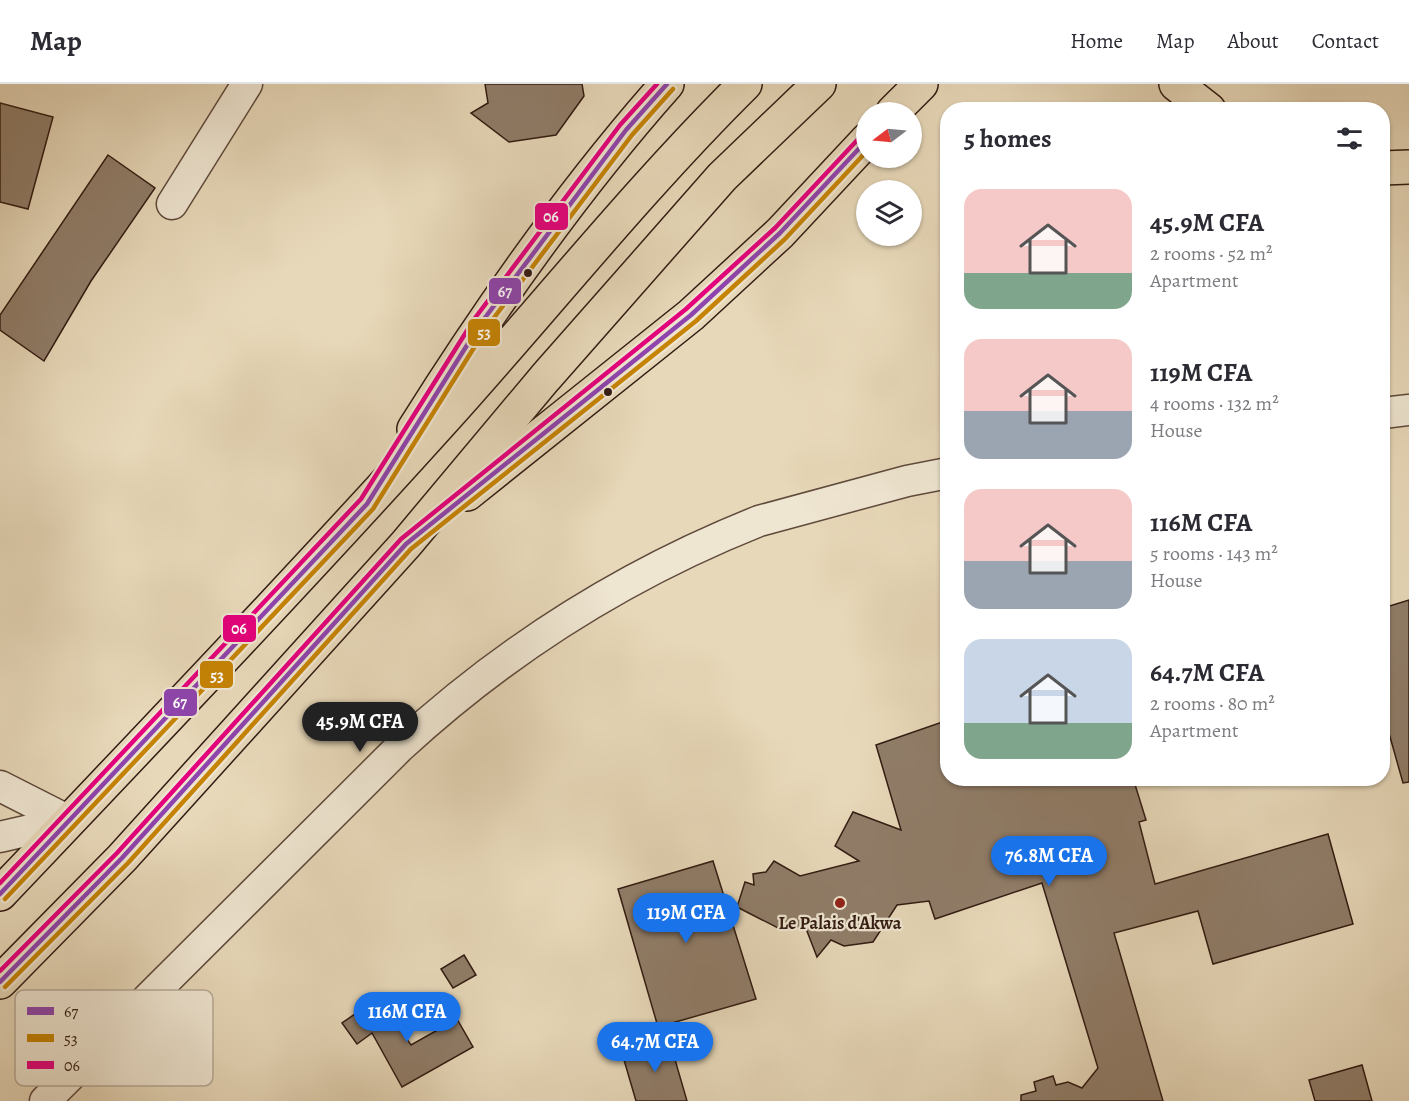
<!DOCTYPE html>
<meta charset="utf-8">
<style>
:root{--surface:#fff;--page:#f2f2f3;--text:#2b2b33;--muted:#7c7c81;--line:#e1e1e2;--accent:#1a73e8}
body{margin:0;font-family:Alegreya,serif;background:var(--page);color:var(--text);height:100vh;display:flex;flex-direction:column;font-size:22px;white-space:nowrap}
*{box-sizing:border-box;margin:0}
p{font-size:20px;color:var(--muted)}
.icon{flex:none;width:33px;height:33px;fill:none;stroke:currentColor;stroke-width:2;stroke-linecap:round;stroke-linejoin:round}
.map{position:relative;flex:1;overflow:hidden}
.side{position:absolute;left:940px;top:18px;width:450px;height:684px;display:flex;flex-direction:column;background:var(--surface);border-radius:24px;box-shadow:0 2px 4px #0004}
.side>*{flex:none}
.needle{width:39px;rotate:254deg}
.buttons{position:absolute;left:856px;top:18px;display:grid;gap:12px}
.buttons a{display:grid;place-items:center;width:66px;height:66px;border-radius:50%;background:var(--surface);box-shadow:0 2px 4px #0004;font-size:30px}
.price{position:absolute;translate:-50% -51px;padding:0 14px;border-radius:21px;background:var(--accent);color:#fff;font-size:20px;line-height:39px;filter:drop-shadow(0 2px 3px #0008)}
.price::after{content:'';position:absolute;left:50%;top:36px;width:18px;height:14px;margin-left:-9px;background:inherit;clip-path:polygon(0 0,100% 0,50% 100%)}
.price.on{background:#222;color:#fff}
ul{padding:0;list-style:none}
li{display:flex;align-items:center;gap:18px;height:150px;padding:0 24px}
li span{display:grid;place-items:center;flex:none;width:168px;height:120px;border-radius:18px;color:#555}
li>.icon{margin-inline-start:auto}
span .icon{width:72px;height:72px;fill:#fffc;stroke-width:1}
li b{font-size:26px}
h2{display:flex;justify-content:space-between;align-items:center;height:72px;padding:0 24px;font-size:26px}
header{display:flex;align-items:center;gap:36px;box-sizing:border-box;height:84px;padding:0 30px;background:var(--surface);border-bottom:2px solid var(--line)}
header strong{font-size:28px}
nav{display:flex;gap:33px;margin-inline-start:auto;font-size:21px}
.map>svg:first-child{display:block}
.building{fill:#907d69;stroke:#321b12;stroke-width:1.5}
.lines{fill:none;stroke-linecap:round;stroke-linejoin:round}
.minor-casing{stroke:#5f4a3c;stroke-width:33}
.major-casing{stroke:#321b12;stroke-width:36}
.highway-casing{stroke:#321b12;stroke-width:36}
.minor{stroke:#efe6d2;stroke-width:30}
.major{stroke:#e7d8b9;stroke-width:33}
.highway{stroke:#e7d8b9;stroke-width:33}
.bus-1-casing{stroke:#efe6d2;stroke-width:9}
.bus-2-casing{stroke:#efe6d2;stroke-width:9}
.bus-3-casing{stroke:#efe6d2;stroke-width:9}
.bus-1{stroke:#8e44ad;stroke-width:4.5}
.bus-2{stroke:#c68304;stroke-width:4.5}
.bus-3{stroke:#e5007d;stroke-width:4.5}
.bus-dot{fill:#321b12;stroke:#efe6d2;stroke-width:2}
.poi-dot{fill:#8f2418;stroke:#efe6d2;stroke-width:2}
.labels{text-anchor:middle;stroke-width:4.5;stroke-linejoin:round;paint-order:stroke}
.poi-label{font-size:18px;font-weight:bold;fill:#321b12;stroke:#efe6d2}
.key{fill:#efe6d2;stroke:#b6a998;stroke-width:1.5}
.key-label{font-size:16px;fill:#321b12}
.line-badge{stroke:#efe6d2;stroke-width:2}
.badge-label{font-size:16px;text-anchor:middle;font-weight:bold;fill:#fff}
</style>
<header>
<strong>Map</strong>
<nav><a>Home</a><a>Map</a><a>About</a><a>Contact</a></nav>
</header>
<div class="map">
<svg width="1409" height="1017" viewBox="0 0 1409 1017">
<rect width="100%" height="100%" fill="#e7d8b9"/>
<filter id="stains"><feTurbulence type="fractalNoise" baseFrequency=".00333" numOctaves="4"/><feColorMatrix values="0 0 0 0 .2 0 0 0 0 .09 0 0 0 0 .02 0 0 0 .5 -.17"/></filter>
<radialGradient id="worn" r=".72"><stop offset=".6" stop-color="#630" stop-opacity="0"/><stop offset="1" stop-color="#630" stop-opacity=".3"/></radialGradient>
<g class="building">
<polygon points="485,0 582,0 584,12 556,51 509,58 471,29 488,19"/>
<polygon points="0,19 53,33 28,125 0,118"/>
<polygon points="108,71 155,104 91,197 44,277 0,246 0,231"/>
<polygon points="1409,516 1409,698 1403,699 1383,628 1383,524"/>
<polygon points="948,636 948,694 1133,694 1146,736 1139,738 1155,800 1328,750 1353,840 1213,880 1198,827 1114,849 1163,1017 1021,1017 1021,1011 1036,1007 1034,998 1053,992 1056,1001 1068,998 1082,1004 1098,984 1042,799 935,835 929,817 897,821 873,858 844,862 831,856 817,873 805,842 782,846 737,823 745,798 754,801 753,790 766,788 774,777 800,792 859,777 835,762 853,728 901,746 876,661"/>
<polygon points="713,777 756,915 658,943 618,805"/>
<polygon points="464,871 476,891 453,904 441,885"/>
<polygon points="378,914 411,961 457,935 473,963 402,1003 372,949 357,960 342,939"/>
<polygon points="669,955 687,1017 636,1017 622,969"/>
<polygon points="1362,981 1372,1017 1315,1017 1309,996"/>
</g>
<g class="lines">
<g class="minor-casing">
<g id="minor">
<polyline points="172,120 247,0"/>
<polyline points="1383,329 1409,326"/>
<polyline points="0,702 69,737"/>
<polyline points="0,753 69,737"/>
<path d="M45 1017 399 664C504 567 626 490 759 437L907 397 948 389"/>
</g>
</g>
<g class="major-casing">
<g id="major">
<polyline points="1176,0 1209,26"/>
<polyline points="1383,84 1409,83"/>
</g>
</g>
<g class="highway-casing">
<g id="highway">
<polyline points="893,28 921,0"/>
<path d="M414 345C490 224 572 107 667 0"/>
<polyline points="467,410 691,231 780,149 867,56"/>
<path d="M0 810C150 652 300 495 446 333 546 222 639 105 745 0"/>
<polyline points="0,898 122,774 406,460 545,294 722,93 819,0"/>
</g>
</g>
<use href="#minor" class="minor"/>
<use href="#major" class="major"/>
<use href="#highway" class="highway"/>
<g class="bus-1-casing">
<g id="bus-1">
<polyline points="0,810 367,420 481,239 626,46 667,0"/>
<polyline points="0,898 122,774 406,460 691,231 780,149 867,56"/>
</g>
</g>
<g class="bus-2-casing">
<g id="bus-2">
<polyline points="5,815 373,425 487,243 632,51 673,5"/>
<polyline points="5,903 128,779 411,465 696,237 785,155 867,67"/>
</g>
</g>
<g class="bus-3-casing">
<g id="bus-3">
<polyline points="0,799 361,415 475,234 620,41 657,0"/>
<polyline points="0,887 117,769 401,455 686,225 775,144 862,51"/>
</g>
</g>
<use href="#bus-1" class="bus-1"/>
<use href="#bus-2" class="bus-2"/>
<use href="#bus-3" class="bus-3"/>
</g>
<g class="bus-dot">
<circle cx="528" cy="189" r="5"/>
<circle cx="608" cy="308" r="5"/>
</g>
<circle class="poi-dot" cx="840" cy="819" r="6"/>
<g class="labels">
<g class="poi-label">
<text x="840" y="845">Le Palais d'Akwa</text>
</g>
</g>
<rect x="15" y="906" width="198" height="96" rx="9" class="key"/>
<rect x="27" y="923" width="27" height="8" fill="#8e44ad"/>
<rect x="27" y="950" width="27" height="8" fill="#c68304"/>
<rect x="27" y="977" width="27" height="8" fill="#e5007d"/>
<g class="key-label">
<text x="64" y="933">67</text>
<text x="64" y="960">53</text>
<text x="64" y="987">06</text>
</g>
<g class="line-badge">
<rect x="534" y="118" width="35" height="29" rx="6" fill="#e5007d"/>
<rect x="488" y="193" width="34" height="28" rx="6" fill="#8e44ad"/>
<rect x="467" y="234" width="34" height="29" rx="6" fill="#c68304"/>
<rect x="222" y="530" width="35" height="29" rx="6" fill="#e5007d"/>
<rect x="199" y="576" width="35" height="29" rx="6" fill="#c68304"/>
<rect x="163" y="604" width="35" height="29" rx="6" fill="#8e44ad"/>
</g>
<g class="badge-label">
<text x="551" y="138">06</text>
<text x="505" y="213">67</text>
<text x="484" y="254">53</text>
<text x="239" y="550">06</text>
<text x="217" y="597">53</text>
<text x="180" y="624">67</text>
</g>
<rect width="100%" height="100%" filter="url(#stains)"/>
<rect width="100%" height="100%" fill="url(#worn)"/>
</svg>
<div class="buttons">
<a><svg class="needle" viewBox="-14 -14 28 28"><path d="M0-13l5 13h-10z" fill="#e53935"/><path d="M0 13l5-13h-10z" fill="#7c7c81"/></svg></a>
<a><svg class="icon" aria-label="layers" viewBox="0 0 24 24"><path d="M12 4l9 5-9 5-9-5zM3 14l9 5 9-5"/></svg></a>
</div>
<b class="price on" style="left:360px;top:669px">45.9M CFA</b>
<b class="price" style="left:1049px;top:803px">76.8M CFA</b>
<b class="price" style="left:686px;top:860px">119M CFA</b>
<b class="price" style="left:407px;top:959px">116M CFA</b>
<b class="price" style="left:655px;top:989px">64.7M CFA</b>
<section class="side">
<h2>5 homes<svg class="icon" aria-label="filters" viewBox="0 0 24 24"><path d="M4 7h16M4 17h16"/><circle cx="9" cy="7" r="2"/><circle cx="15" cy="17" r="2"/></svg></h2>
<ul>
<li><span style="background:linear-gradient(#f6c9c9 70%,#7fa58c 0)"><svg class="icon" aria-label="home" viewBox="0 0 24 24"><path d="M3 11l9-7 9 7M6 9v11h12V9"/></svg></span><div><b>45.9M CFA</b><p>2 rooms · 52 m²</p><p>Apartment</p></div></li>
<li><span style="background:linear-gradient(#f6c9c9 60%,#9aa5b1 0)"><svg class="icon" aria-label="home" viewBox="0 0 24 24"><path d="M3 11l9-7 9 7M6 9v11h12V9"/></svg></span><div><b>119M CFA</b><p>4 rooms · 132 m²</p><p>House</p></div></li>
<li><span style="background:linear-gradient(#f6c9c9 60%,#9aa5b1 0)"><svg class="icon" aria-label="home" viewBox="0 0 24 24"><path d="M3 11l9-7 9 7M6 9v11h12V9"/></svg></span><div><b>116M CFA</b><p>5 rooms · 143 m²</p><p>House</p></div></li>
<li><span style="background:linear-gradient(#c9d6e8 70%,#7fa58c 0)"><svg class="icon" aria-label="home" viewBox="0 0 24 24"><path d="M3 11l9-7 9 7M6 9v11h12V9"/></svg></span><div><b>64.7M CFA</b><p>2 rooms · 80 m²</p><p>Apartment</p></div></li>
</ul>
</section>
</div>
